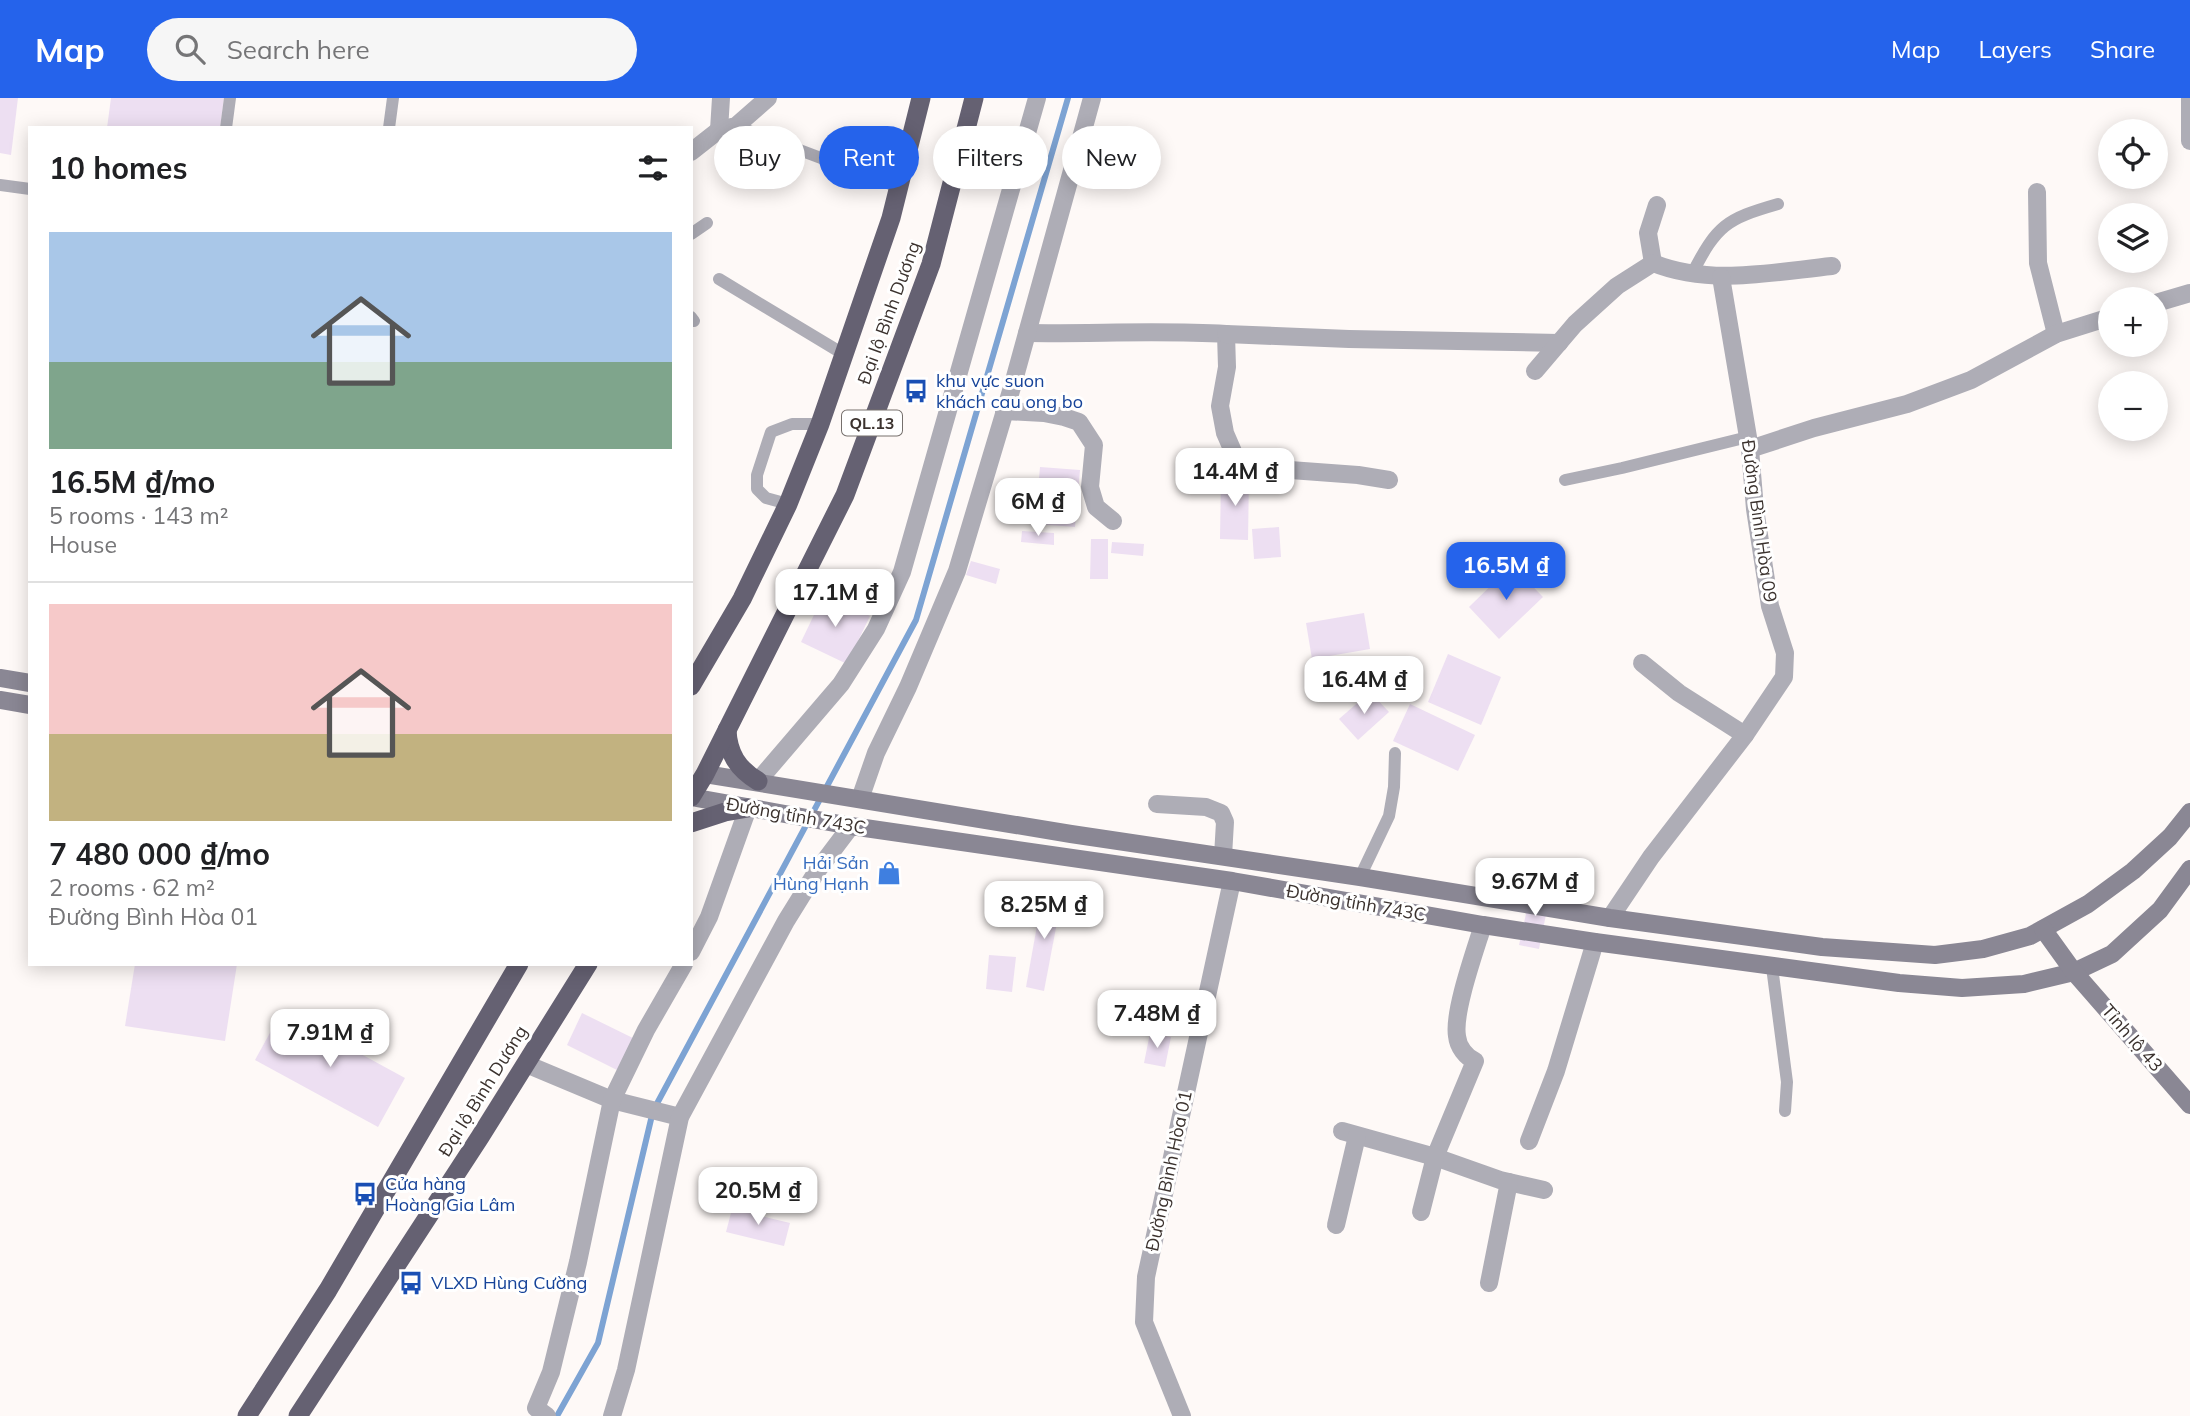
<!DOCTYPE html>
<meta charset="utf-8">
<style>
:root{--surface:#fff;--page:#f6f6f6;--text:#202124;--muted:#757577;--line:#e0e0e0;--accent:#2563eb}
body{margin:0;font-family:Mulish,sans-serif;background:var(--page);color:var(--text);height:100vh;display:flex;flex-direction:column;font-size:26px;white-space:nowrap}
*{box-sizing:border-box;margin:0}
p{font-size:23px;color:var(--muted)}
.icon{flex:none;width:38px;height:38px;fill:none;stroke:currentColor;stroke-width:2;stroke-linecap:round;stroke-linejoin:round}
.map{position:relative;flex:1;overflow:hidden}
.details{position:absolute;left:28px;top:28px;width:665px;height:840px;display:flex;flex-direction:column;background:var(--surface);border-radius:0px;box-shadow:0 4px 18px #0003}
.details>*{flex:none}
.banner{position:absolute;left:714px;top:28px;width:665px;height:63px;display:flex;gap:14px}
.controls{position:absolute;left:2098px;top:21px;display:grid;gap:14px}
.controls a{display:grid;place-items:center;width:70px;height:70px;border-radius:50%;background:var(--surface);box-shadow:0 4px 18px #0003;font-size:35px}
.price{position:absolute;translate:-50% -60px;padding:0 16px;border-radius:14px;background:#fff;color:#222;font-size:23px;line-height:46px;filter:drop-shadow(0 2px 4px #0008)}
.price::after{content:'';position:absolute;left:50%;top:42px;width:21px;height:16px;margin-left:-10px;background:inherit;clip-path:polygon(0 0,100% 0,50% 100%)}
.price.active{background:var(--accent);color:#fff}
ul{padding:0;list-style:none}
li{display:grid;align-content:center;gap:14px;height:371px;padding:0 21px}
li+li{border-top:2px solid var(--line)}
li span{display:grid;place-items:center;height:217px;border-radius:0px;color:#555}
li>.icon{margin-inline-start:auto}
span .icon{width:126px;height:126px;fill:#fffc;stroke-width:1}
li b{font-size:30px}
h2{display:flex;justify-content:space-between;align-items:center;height:84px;padding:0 21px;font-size:30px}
.pill{padding:0 24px;border-radius:32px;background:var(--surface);box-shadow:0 4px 18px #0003;font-size:24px;line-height:63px}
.pill.active{background:var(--accent);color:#fff}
header{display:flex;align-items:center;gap:42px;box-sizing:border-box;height:98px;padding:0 35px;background:var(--accent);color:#fff}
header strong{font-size:33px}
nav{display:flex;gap:38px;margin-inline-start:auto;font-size:24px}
.search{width:490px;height:63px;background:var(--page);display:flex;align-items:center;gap:18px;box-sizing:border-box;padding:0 24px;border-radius:38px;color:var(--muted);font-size:26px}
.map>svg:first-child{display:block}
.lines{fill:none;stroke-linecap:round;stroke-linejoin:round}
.stream{stroke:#7da3d3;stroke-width:6}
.building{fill:#eddff2}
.service{stroke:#aeadb6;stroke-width:12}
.minor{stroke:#aeadb6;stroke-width:18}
.secondary{stroke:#8a8794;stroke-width:18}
.trunk{stroke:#656172;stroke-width:19}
.labels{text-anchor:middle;stroke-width:6;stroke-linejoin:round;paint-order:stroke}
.shield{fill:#fff;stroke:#76706d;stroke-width:2}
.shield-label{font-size:16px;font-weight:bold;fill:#3b322e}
.street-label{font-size:18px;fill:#3b322e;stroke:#fff}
.transit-label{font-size:18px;fill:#164399;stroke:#fff;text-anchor:start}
.shop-label{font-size:18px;fill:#366cbe;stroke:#fff;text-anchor:end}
</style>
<header>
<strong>Map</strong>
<div class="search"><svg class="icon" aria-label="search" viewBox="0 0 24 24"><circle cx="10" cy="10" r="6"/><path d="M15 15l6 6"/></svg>Search here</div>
<nav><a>Map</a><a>Layers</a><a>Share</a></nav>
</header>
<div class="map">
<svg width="2190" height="1318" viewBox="0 0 2190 1318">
<rect width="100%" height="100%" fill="#fef9f7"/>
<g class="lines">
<polyline class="stream" points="557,1318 598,1245 653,1013 916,522 1068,0"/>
</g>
<g class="building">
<polygon points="0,0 18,0 11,57 0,55"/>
<polygon points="111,0 224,0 220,30 107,30"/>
<polygon points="1040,369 1080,372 1075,429 1035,426"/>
<polygon points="1221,378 1249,378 1248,442 1220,441"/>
<polygon points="1279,429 1281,459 1254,461 1252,431"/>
<polygon points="1022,433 1054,435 1054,447 1021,444"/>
<polygon points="1091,441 1108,441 1108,481 1090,481"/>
<polygon points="1112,444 1144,446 1143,458 1111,455"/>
<polygon points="971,463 1000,471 996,486 966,477"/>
<polygon points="1512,467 1543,499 1499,541 1469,509"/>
<polygon points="824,496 870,518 847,566 801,544"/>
<polygon points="1364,515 1370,551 1312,561 1306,525"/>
<polygon points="1448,556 1501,579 1481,627 1428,604"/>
<polygon points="1370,594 1389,614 1358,642 1339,621"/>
<polygon points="1410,606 1475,637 1458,673 1393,643"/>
<polygon points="1532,789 1551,792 1539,851 1519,847"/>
<polygon points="1043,794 1062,798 1044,893 1026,889"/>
<polygon points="989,857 1016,859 1012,894 986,891"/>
<polygon points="135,866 237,866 225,943 125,928"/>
<polygon points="282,913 405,980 378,1029 255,962"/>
<polygon points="582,915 637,942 621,974 567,947"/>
<polygon points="1150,935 1171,939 1165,969 1144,965"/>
<polygon points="732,1111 790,1125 784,1148 726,1134"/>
</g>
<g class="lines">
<g class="service">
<polyline points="736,28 898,89"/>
<polyline points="226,30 230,0"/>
<polyline points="389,30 393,0"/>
<polyline points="0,87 30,91"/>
<polyline points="691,136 707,125"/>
<path d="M1692 176C1717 127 1726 121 1778 106"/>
<polyline points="719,181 845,257"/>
<polyline points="691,219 694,223"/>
<polyline points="1565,382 1622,370 1748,339"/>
<polyline points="788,406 766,400 757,391 757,377 771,334 792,326 820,326"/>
<polyline points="1360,779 1389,718 1394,689 1395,655"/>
<polyline points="1772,869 1787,984 1785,1013"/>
</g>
<g class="minor">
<polyline points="2190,0 2190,43"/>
<polyline points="719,32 721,0"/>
<polyline points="691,54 719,32 736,28 768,0"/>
<polyline points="2037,94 2038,165 2056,236"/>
<polyline points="1653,165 1648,135 1657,107"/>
<polyline points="2156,205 2190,195"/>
<path d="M1027 235C1094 236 1160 232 1226 236L1227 269 1220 308 1225 335 1235 358 1263 370 1358 377 1389 382"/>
<polyline points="1226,236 1349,241 1559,245"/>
<path d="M1535 273 1575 226 1617 188 1653 165C1710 188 1773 174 1832 168"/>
<polyline points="1004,313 1044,315 1064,319 1079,324 1094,347 1090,389 1096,409 1113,423"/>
<polyline points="1750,351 1814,330 1907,306 1971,282 2056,236 2110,219"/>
<polyline points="1642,565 1679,595 1745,637"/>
<polyline points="758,683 841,586 876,531 902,474 1037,0"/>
<polyline points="860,701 876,655 908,589 957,473 1013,286 1092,0"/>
<polyline points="1157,706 1206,709 1221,715 1225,724 1223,758"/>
<polyline points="1610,820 1651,759 1745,637 1784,579 1785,555 1770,508 1755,411 1750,351 1721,179"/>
<path d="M1483 827C1475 853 1453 914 1457 938 1458 949 1466 959 1475 963L1435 1059 1500 1082 1544 1092"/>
<polyline points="691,854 709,819 748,710"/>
<polyline points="526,966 612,1002 680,1019"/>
<polyline points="1342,1033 1435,1059 1421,1114"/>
<polyline points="1529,1043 1556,973 1595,844"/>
<polyline points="1336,1127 1357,1038"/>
<polyline points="1489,1185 1509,1084"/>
<polyline points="547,1318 536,1310 551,1274 578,1164 612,1002 646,932 684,866"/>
<polyline points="612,1318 626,1272 680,1019 786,823 817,773 851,728"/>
<polyline points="1182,1318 1144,1224 1146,1179 1232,783"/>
</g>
<g class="secondary">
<polyline points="0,580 30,585"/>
<polyline points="0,602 30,607"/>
<polyline points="705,676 1071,736 1360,779 1610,820 1822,849 1935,857 1983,851 2030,838 2088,806 2133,773 2170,739 2190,714"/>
<polyline points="691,699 851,728 1232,783 1483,827 1595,844 1899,885 1962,890 2024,886 2074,874 2112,856 2160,812 2190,771"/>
<polyline points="2043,831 2074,874 2190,1007"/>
</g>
<g class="trunk">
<polyline points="691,588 742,501 788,406 820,326 891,120 921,0"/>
<path d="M727 632C728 656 738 671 758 683"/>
<polyline points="691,699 705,676 845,397 931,166 974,0"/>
<polyline points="691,725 725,714 748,710"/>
<polyline points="247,1318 328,1192 519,866"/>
<polyline points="298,1318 480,1039 588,866"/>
</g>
</g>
<defs>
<g id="bus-bare" transform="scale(1.89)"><path d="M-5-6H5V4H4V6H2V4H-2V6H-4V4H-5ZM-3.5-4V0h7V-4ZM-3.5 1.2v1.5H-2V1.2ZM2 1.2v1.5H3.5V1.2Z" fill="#1a4fb4" stroke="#fff" stroke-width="2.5" paint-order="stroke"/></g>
<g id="shop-bare" transform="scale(1.89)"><path d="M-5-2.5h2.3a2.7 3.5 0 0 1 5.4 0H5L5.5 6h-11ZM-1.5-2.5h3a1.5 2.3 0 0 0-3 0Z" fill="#3f7fe0" stroke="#fff" stroke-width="2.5" paint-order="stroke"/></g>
</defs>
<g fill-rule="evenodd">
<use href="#bus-bare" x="916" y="293"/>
<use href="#shop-bare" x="889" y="775"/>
<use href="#bus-bare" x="365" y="1096"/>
<use href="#bus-bare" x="411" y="1185"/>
</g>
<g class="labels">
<rect class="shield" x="842" y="312.5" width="60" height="25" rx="5"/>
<g class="shield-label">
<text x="872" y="331">QL.13</text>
</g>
<g class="street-label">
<text transform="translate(889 215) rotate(-70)" y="6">Đại lộ Bình Dương</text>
<text transform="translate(1759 423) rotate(82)" y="6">Đường Bình Hòa 09</text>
<text transform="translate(796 718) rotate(10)" y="6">Đường tỉnh 743C</text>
<text transform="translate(1356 805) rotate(10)" y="6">Đường tỉnh 743C</text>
<text transform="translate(2132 940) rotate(49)" y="6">Tỉnh lộ 43</text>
<text transform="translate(483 993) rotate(-58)" y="6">Đại lộ Bình Dương</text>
<text transform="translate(1169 1073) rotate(-78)" y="6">Đường Bình Hòa 01</text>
</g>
<g class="transit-label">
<text x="936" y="289">khu vực suon<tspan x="936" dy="21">khách cau ong bo</tspan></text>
<text x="385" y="1092">Cửa hàng<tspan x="385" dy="21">Hoàng Gia Lâm</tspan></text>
<text x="431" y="1191">VLXD Hùng Cường</text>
</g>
<g class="shop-label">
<text x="869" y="771">Hải Sản<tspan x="869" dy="21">Hùng Hạnh</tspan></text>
</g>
</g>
</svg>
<div class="controls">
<a><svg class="icon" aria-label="locate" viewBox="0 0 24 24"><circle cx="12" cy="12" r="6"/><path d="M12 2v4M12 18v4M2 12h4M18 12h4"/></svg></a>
<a><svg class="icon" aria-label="layers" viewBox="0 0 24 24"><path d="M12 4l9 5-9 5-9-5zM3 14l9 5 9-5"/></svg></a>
<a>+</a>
<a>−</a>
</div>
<b class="price" style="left:1235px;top:410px">14.4M ₫</b>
<b class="price" style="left:1038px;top:440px">6M ₫</b>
<b class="price active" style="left:1506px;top:504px">16.5M ₫</b>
<b class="price" style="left:835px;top:531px">17.1M ₫</b>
<b class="price" style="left:1364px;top:618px">16.4M ₫</b>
<b class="price" style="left:1535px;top:820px">9.67M ₫</b>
<b class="price" style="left:1044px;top:843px">8.25M ₫</b>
<b class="price" style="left:1157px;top:952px">7.48M ₫</b>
<b class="price" style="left:330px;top:971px">7.91M ₫</b>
<b class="price" style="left:758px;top:1129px">20.5M ₫</b>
<div class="banner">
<a class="pill">Buy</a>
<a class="pill active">Rent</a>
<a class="pill">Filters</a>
<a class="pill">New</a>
</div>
<section class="details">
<h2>10 homes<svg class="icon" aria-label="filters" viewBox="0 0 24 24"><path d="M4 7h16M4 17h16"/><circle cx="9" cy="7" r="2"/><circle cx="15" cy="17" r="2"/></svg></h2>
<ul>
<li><span style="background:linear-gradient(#a9c7e8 60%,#7fa58c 0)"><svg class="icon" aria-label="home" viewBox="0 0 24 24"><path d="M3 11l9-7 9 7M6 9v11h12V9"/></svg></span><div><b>16.5M ₫/mo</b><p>5 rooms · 143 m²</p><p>House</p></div></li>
<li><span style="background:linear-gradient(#f6c9c9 60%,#c2b280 0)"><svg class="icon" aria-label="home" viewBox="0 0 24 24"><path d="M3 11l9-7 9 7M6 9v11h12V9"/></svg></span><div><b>7 480 000 ₫/mo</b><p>2 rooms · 62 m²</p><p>Đường Bình Hòa 01</p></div></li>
</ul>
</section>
</div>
